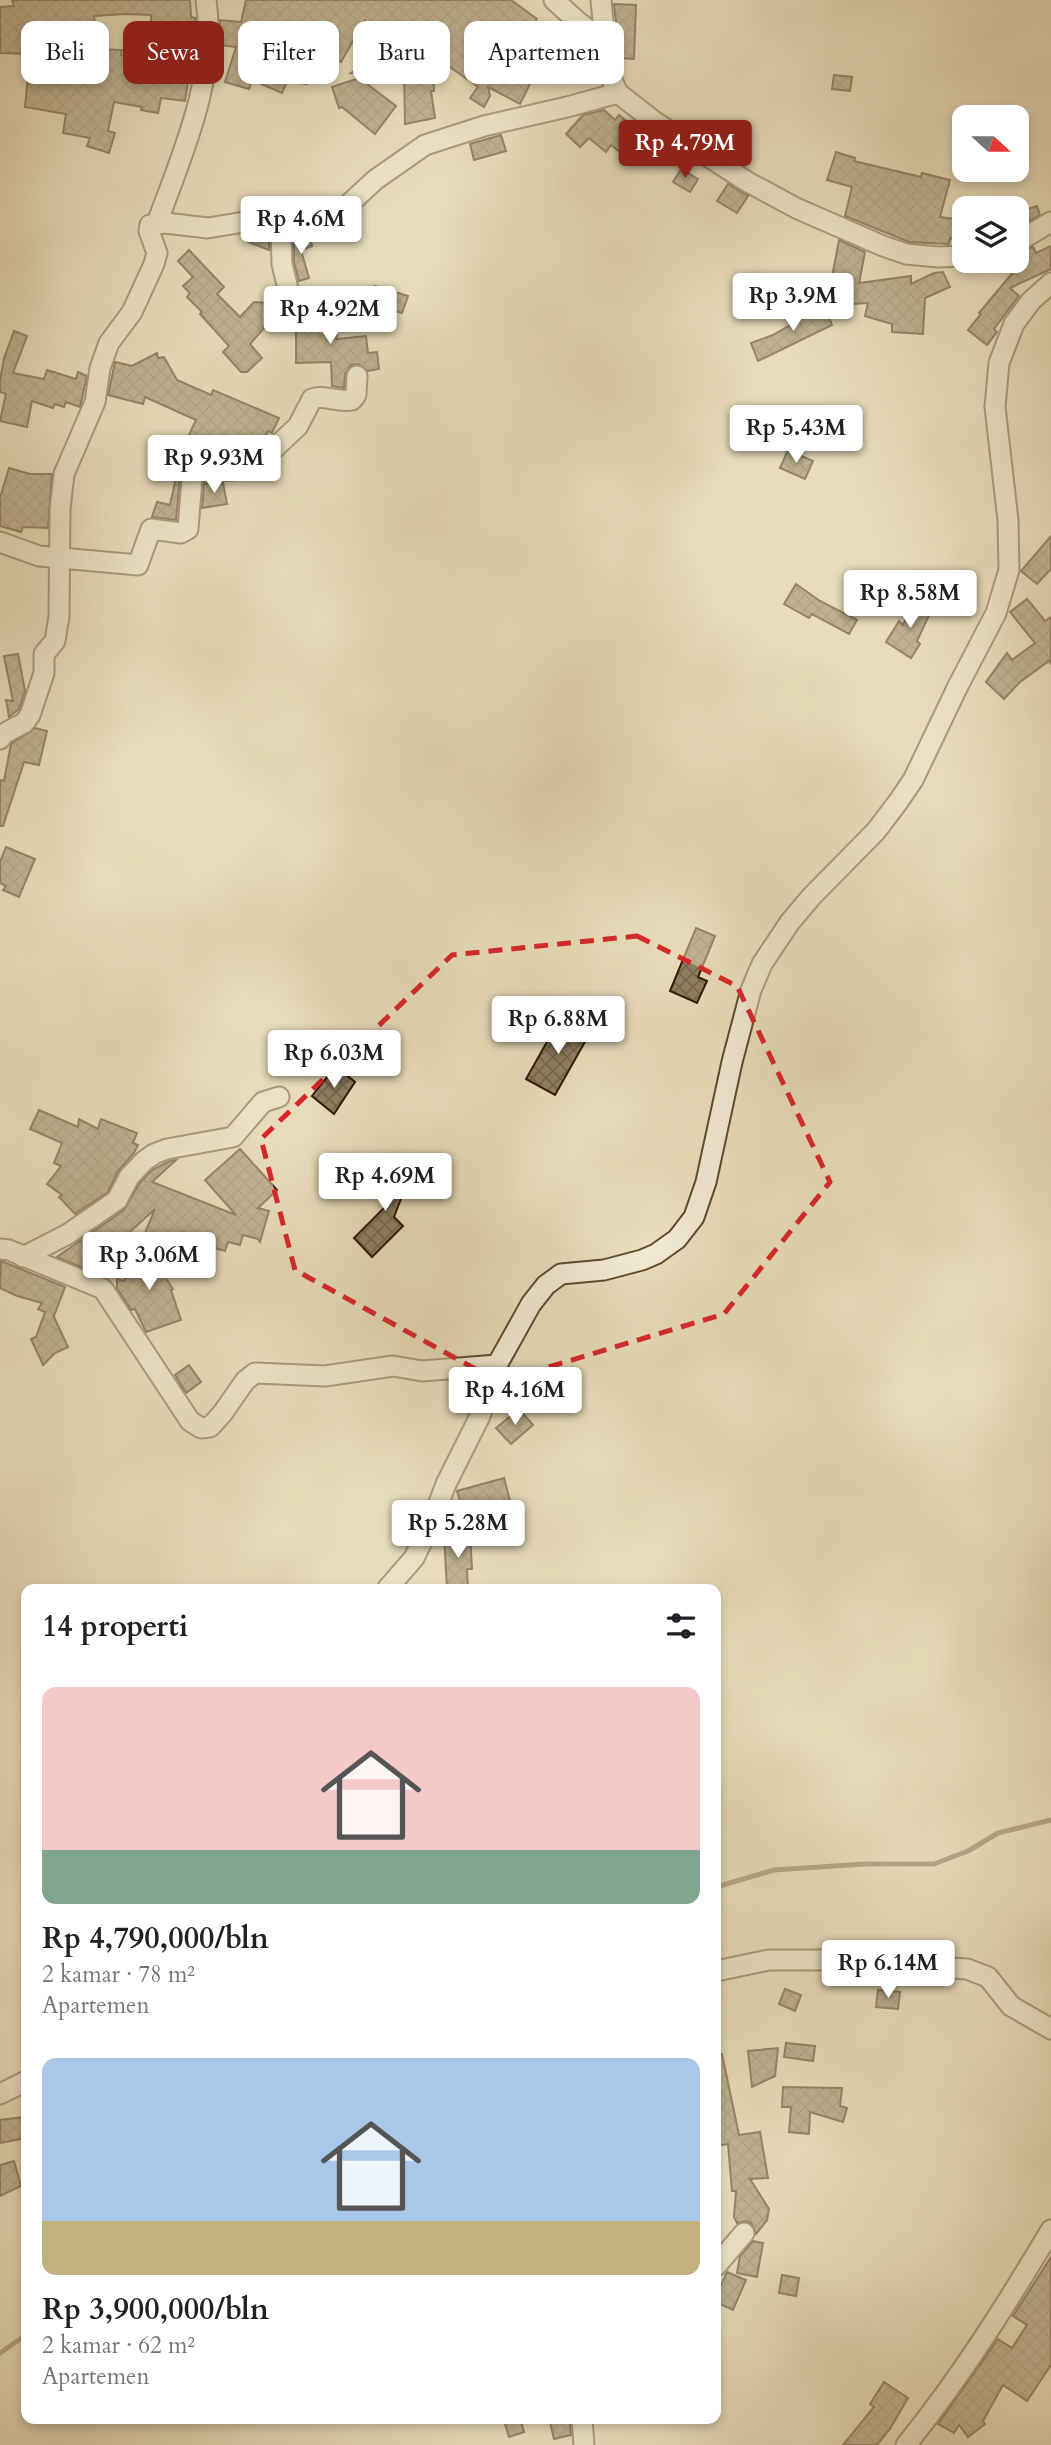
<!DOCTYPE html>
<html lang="id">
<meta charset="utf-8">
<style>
:root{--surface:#fff;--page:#f6f6f6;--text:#202124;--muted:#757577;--accent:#8f2418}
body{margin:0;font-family:Cardo,serif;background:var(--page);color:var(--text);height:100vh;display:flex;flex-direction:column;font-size:26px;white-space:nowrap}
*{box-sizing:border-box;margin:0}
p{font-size:23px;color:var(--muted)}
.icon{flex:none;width:38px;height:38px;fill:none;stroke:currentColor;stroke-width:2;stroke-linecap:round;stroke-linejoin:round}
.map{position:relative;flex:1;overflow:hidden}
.drawer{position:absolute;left:21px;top:1584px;width:700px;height:840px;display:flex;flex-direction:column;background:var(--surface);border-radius:14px;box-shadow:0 4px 10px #0003}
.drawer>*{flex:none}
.top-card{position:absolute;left:21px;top:21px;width:700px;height:63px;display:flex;gap:14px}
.needle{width:46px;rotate:111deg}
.tools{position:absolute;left:952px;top:105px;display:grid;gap:14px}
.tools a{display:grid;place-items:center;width:77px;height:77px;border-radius:14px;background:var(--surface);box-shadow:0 4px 10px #0003;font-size:35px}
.price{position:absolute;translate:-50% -60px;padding:0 16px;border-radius:7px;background:#fff;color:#222;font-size:23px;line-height:46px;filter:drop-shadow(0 2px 4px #0008)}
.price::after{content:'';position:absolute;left:50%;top:42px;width:21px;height:16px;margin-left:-10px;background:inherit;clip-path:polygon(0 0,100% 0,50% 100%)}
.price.current{background:var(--accent);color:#fff}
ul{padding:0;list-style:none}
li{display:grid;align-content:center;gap:14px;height:371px;padding:0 21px}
li span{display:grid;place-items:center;height:217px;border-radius:14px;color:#555}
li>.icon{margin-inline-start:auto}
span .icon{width:126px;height:126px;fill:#fffc;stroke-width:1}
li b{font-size:30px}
h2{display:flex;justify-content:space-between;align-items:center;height:84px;padding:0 21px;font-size:30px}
.chip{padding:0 24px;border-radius:14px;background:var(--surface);box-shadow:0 4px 10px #0003;font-size:24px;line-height:63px}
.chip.current{background:var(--accent);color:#fff}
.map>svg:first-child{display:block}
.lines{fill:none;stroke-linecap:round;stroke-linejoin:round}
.stream{stroke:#7a674a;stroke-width:5}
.building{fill:url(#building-cross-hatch);stroke:#311a00;stroke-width:2;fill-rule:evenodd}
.minor-casing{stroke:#5f4a2e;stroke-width:23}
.minor{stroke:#f0e8d2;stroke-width:19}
.marked{fill:none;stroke:#d62828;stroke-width:5;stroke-dasharray:14 9;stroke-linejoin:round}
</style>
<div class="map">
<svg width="1051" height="2445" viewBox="0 0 1051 2445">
<defs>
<pattern id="building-cross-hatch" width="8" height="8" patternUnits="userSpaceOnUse" patternTransform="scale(1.75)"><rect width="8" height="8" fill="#907f61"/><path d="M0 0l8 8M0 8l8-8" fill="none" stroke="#76674e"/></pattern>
</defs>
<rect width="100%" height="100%" fill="#e8dcba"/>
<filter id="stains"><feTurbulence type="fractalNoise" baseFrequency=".00286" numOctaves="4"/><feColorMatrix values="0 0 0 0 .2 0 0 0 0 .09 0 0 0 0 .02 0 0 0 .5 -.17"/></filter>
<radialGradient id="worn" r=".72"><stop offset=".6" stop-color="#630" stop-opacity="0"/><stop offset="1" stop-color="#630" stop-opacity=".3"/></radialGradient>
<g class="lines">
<g class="stream">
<polyline points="716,1887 774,1870 864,1864 934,1864 968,1851 998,1833 1051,1820"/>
<polyline points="0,2353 26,2335"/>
</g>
</g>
<g class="building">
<path d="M12 0H190L191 17 195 18 196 29 195 42H193L194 59 191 63 185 101 161 98 158 113 141 110 142 107 114 102 108 131 115 133 109 153 87 146 90 138 63 133 66 114 25 107 30 54 0 53V7L14 6ZM125 14 151 15 150 60 121 55 122 50 98 49 94 16Z"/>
<polygon points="246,0 511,0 537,19 527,33 559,49 563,42 589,62 579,79 548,60 540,77 535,74 520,104 488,87 490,96 484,107 470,98 478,87 433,55 434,91 431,91 435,118 405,124 404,70 351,73 389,46 365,20 341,62 322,52 317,35 307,84 287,82 282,93 252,80 249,89 225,82 236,47 220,45 220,20 241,22"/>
<polygon points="614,4 636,5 634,59 620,58"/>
<polygon points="834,75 852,77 850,91 832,89"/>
<polygon points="359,78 396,106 375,134 342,107 339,108 332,87"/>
<polygon points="604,110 615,120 619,115 642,134 642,140 627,158 611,145 606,152 589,138 580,147 566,134 583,115"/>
<polygon points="501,135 506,151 474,160 470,144"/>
<polygon points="836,152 855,158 854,161 921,177 922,173 950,180 940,217 956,219 953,239 950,238 949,244 909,242 845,216 852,187 827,180"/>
<polygon points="681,169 698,179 690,192 673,182"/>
<polygon points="728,184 748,196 737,213 717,201"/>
<polygon points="1037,206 1040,215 1017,228 1017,208 1019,212"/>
<polygon points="250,233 269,238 269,250 246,241"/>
<polygon points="309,234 312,246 301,250 309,278 299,281 294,262 294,238"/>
<polygon points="839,240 865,252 859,283 911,276 911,284 934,273 943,272 950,287 925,298 923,334 892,332 892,324 865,316 868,303 835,305 833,272"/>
<polygon points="1051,246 1051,269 1010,288 1019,296 994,329 997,332 987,345 968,330 981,314 979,313 1015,270 1012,264 1017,262 1017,254 1033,247 1036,253"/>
<polygon points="189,250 224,287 217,294 240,317 254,302 285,304 250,344 262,358 247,372 241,372 223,352 229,346 200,314 202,312 187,297 190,293 183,286 193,277 178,261"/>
<polygon points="375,286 408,296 402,313 369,303"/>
<polygon points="327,305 329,332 337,333 336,339 366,336 368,353 377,352 379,369 368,371 358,364 351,365 345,374 344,388 332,386 331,362 296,363 296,319 302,324 300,318 306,306"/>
<polygon points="824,305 832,325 758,361 751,343 773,335 802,318 800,315"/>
<polygon points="14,331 27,336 13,373 44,379 47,370 76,379 78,372 87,376 80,407 66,402 64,407 55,404 53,408 32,401 27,427 0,421 6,394 0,392 0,380 4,358"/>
<polygon points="157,353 158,358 164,357 177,380 211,395 213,390 279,418 272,433 268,431 262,443 256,449 243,454 216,439 207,459 191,462 185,467 180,478 176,520 152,517 157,502 170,505 180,459 178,458 196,420 145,397 143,404 108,395 115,362 132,366"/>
<polygon points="788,450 813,461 805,479 780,468"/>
<polygon points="9,468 30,474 52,474 48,528 23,527 21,532 0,526 0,498"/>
<polygon points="223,483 227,504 202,508 204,484"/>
<polygon points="1051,536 1051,569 1037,584 1021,571"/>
<polygon points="796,584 820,601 857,620 849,634 812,614 809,618 784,604"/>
<polygon points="1027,599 1045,621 1051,617 1051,664 1049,661 1020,682 1004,699 986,682 1007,653 1012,660 1035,643 1010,612"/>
<polygon points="915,600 932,609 917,641 920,644 911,658 886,642 899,621 903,625"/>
<polygon points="18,654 25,691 19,709 9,717 6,700 13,701 4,656"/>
<polygon points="35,728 47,731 39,765 24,762 3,826 0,826 0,780 4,781 11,744"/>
<polygon points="6,847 35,859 19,897 3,890 6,886 0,883 0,862"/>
<polygon points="696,928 715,936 698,977 707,981 697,1003 670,991"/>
<polygon points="561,1017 590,1033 555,1095 526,1079"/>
<polygon points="336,1066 355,1082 334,1114 312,1096"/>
<polygon points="39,1110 78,1127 79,1119 98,1129 101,1119 137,1133 133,1143 138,1145 134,1153 118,1171 108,1192 75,1214 59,1197 62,1195 47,1184 61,1166 54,1163 62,1143 30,1129"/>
<polygon points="240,1149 277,1190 258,1208 269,1211 260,1242 258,1239 243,1235 240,1245 228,1242 225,1251 192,1241 189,1249 145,1233 155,1209 88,1270 57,1257 124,1210 139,1184 152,1170 170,1161 176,1160 152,1182 236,1215 205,1180"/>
<polygon points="390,1165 411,1173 394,1217 403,1226 372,1257 354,1238 392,1200 378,1196"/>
<polygon points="141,1241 173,1289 171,1290 181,1320 146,1332 135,1309 131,1310 117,1288 117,1279 124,1281"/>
<polygon points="1,1261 65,1287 54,1316 53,1315 68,1347 55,1353 43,1365 31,1339 36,1337 45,1312 38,1309 42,1303 17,1296 0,1288"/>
<polygon points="189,1365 201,1382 186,1393 175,1375"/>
<polygon points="519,1409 533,1425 511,1444 496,1428"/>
<polygon points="504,1478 512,1509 468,1528 457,1491"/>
<polygon points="470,1533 472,1569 467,1569 468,1589 447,1589 444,1535"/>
<polygon points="785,1989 801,1995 795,2011 779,2004"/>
<polygon points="878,1990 900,1992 898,2009 876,2007"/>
<polygon points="786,2043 815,2046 813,2061 784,2057"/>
<polygon points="778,2048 775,2076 752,2087 748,2051"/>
<polygon points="722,2054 739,2135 760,2132 768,2178 750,2179 769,2209 767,2220 756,2234 751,2223 746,2221 737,2223 734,2217 736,2191 732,2191 728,2144 716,2146 716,2055"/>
<polygon points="783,2087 842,2088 840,2106 847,2108 843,2122 810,2112 809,2134 789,2132 791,2107 782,2107"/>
<polygon points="23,2117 26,2138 0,2143 0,2120"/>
<polygon points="14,2161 21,2186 0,2196 0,2165"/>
<polygon points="753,2241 763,2243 757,2277 737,2273 740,2256"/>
<polygon points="1051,2257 1051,2365 1027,2401 1003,2385 983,2421 985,2424 968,2437 959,2425 954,2433 938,2424 998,2339 1012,2348 1027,2325 1013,2316"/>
<polygon points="727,2272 746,2280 733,2310 716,2302 716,2296"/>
<polygon points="782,2275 799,2278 796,2296 779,2293"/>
<polygon points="884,2382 908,2398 890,2429 877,2445 843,2445 874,2407 870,2404"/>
<polygon points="503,2418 520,2418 524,2432 509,2437"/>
<polygon points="549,2418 570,2418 571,2435 554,2439"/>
</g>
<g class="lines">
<g class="minor-casing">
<g id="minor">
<polyline points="554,0 577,21 605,42 610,76 618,93 655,122 746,181 796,208 883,246 906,254 939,257 964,256"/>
<polyline points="601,0 605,42"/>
<path d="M157 223C183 152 217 78 206 0"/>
<polyline points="281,228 282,264 289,293"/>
<polyline points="1017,242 1051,222"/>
<path d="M0 542 39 556 138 565 151 529 181 533 188 529 192 479 195 474 204 471 233 470 262 460 298 426 312 399C323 394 338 403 352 400L356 395 357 376"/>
<polyline points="0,739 5,733 24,723 30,715 44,673 44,654 55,641 59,616 60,509 64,474 95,402 100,368 109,343 132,312 154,264 157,253 149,231 150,225 165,223 208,228 250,221 281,228 329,217 348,205 375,180 425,145 484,126 567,107 618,93"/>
<polyline points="0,1249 9,1250 103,1289 190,1421 201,1428 210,1427 222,1414 245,1381 255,1373 325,1376 393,1366 422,1371 497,1365"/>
<polyline points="23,1257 68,1234 117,1200 129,1177 144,1161 154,1154 167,1149 233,1137 263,1102 279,1097"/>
<polyline points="387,1589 414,1558 432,1521 446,1484 480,1416 497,1365 531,1304 546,1285 561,1274 604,1270 642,1260 656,1254 677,1239 694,1217 706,1182 732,1062 751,990 762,964 790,922 812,896 876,831 898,802 913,780 958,686 996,613 1009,570 1008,520 995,407 999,363 1014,324 1031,301 1051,283"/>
<polyline points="716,1971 769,1960 827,1960 967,1969 988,1977 1011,2006 1051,2029"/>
<polyline points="0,2094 26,2081"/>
<polyline points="716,2266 744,2233"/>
<polyline points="582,2418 584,2445"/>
<path d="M906 2445C961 2377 1006 2305 1051 2230"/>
</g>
</g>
<use href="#minor" class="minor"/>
</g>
<path d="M0 0H1051V2445H0ZM637 936 737 986 830 1182 724 1314 499 1382 295 1270 261 1139 452 955Z" fill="#e8dcba" fill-opacity=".55" fill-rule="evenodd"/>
<path class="marked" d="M637 936 737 986 830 1182 724 1314 499 1382 295 1270 261 1139 452 955Z"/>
<rect width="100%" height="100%" filter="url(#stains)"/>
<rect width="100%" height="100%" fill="url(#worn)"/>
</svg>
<div class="tools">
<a><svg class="needle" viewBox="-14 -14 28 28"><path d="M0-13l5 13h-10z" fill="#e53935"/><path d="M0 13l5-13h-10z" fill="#757577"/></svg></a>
<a><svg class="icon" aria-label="layers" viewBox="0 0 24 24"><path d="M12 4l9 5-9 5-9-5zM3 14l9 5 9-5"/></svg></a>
</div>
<b class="price current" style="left:685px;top:180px">Rp 4.79M</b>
<b class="price" style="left:301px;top:256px">Rp 4.6M</b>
<b class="price" style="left:793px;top:333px">Rp 3.9M</b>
<b class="price" style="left:330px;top:346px">Rp 4.92M</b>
<b class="price" style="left:796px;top:465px">Rp 5.43M</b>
<b class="price" style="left:214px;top:495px">Rp 9.93M</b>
<b class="price" style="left:910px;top:630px">Rp 8.58M</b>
<b class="price" style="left:558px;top:1056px">Rp 6.88M</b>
<b class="price" style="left:334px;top:1090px">Rp 6.03M</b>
<b class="price" style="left:385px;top:1213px">Rp 4.69M</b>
<b class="price" style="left:149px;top:1292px">Rp 3.06M</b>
<b class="price" style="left:515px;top:1427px">Rp 4.16M</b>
<b class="price" style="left:458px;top:1560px">Rp 5.28M</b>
<b class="price" style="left:888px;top:2000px">Rp 6.14M</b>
<div class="top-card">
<a class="chip">Beli</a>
<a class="chip current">Sewa</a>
<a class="chip">Filter</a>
<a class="chip">Baru</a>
<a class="chip">Apartemen</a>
</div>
<section class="drawer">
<h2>14 properti<svg class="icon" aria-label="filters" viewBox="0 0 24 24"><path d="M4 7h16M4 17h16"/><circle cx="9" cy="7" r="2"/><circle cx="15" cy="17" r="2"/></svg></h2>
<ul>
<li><span style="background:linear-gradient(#f6c9c9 75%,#7fa58c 0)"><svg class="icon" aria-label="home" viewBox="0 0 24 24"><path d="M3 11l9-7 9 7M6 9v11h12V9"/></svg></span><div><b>Rp 4,790,000/bln</b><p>2 kamar · 78 m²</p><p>Apartemen</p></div></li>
<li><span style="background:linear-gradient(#a9c7e8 75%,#c2b280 0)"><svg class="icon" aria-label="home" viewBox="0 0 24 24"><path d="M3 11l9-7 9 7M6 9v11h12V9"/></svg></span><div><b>Rp 3,900,000/bln</b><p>2 kamar · 62 m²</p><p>Apartemen</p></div></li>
</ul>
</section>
</div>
